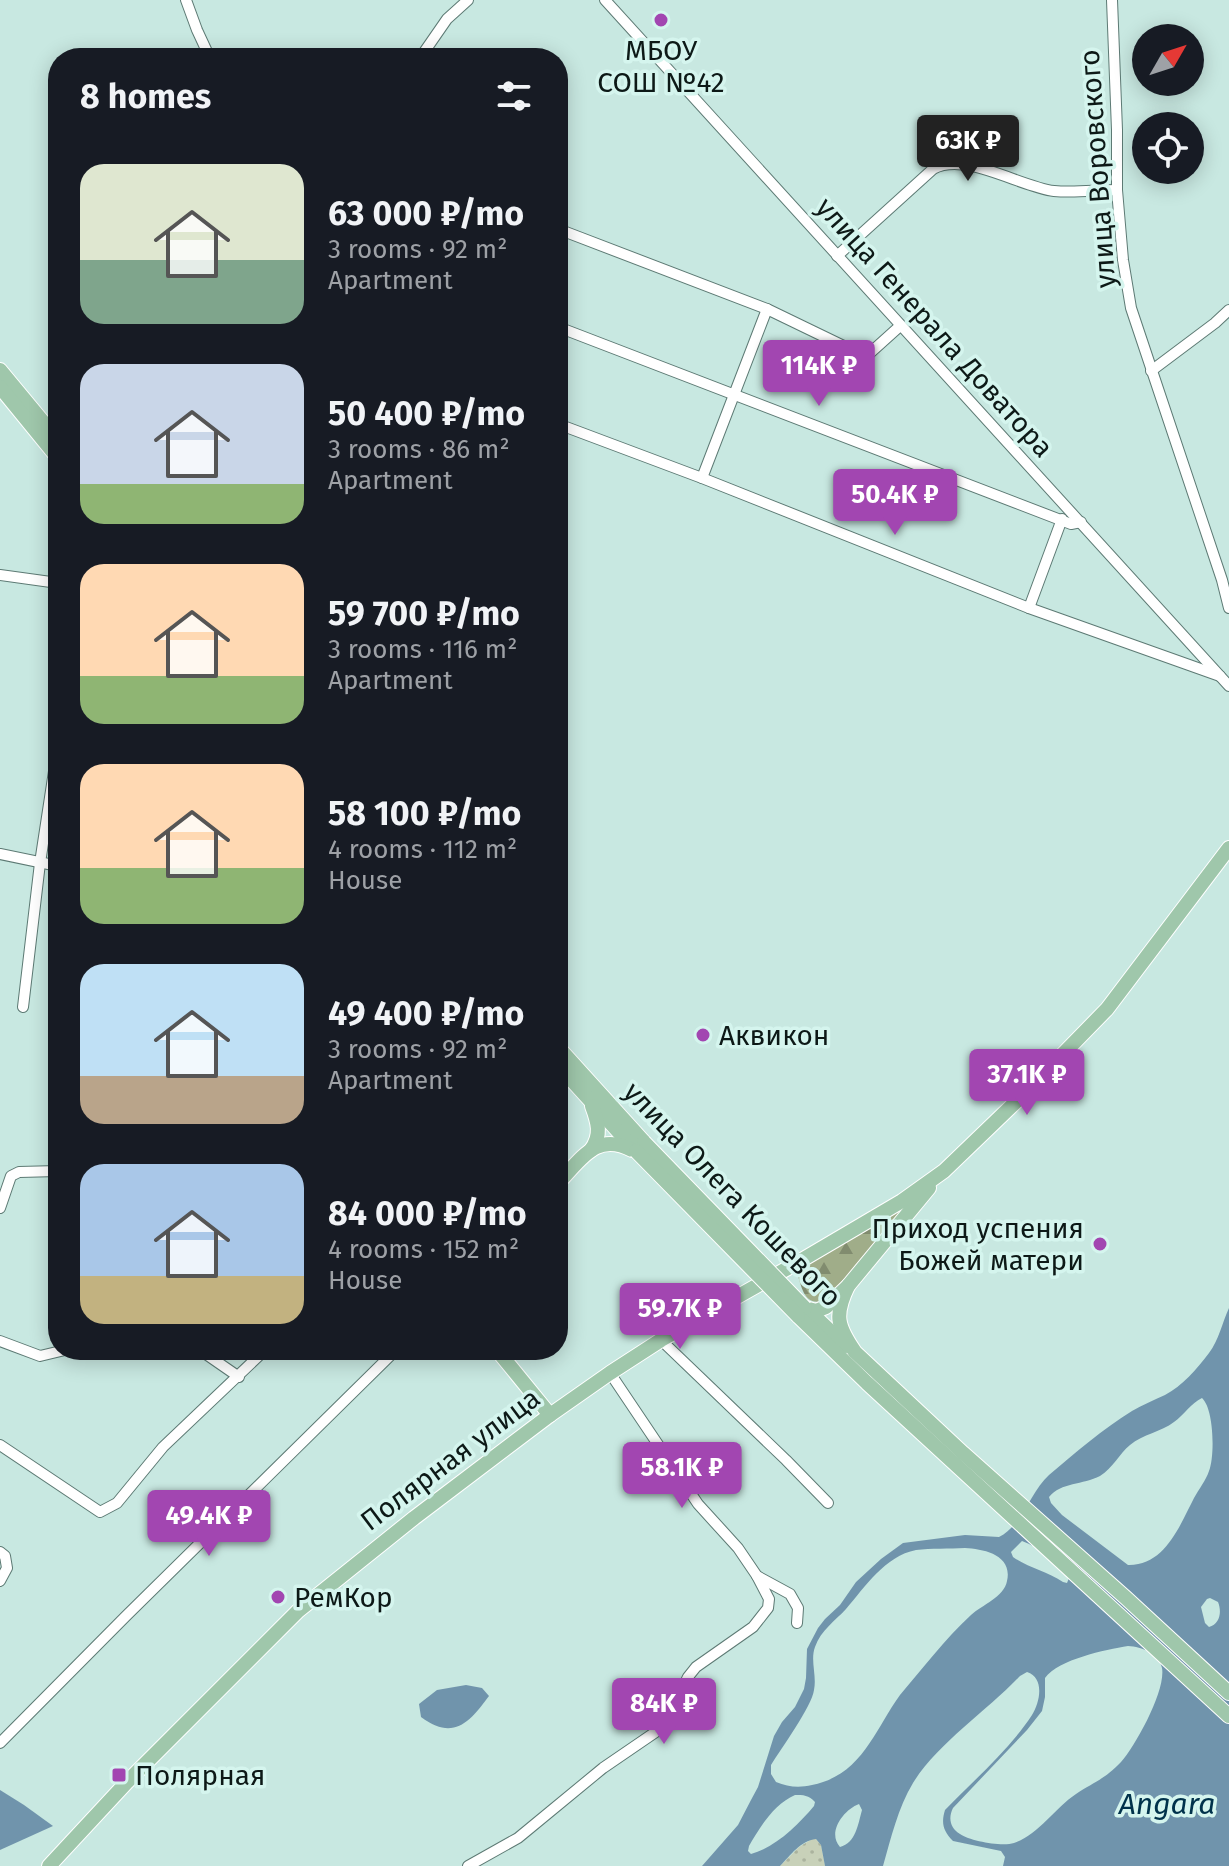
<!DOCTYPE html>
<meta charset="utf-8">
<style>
:root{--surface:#171b24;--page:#20242c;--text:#f1f3f6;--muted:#9ea1a6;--accent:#a246b1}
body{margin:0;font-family:"Fira Sans",sans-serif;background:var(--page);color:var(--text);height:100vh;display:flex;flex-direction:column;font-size:30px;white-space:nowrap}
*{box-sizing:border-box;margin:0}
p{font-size:26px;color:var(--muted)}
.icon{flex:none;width:44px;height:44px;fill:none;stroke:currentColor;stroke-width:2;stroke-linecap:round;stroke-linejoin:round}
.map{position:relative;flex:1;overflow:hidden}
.drawer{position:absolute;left:48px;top:48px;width:520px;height:1312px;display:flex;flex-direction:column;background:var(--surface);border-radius:32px;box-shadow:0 4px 20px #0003}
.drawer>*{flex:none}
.needle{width:52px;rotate:51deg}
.controls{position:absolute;left:1132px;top:24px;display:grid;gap:16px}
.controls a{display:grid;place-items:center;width:72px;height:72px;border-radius:50%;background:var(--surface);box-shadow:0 4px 20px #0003;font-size:40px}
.price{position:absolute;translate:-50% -68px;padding:0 18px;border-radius:8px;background:var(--accent);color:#fff;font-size:26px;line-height:52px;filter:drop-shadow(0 2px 4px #0008)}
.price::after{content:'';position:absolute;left:50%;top:48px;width:24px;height:18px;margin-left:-12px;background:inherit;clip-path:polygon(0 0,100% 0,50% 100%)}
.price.selected{background:#222;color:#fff}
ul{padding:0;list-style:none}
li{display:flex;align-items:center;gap:24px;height:200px;padding:0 32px}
li span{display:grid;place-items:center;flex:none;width:224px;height:160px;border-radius:24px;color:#555}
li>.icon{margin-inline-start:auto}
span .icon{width:96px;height:96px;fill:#fffc;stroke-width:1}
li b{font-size:34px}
h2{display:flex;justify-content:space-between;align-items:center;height:96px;padding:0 32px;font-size:34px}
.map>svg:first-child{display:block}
.grass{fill:url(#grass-dots)}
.forest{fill:url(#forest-firs)}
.water{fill:#7094ac;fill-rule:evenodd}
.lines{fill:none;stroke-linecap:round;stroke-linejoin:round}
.minor-casing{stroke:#5d7a74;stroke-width:12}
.major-casing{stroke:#fff;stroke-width:16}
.minor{stroke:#fff;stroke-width:10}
.major{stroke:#9fc7ab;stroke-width:14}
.major-bridge-casing{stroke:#fff;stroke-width:16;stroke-linecap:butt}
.major-bridge{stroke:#9fc7ab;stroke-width:14}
.poi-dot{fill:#a246b1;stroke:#d5f5ee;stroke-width:3}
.labels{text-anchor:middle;stroke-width:7;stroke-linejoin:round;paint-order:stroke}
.poi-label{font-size:28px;fill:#0d1917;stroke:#d5f5ee;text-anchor:start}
.street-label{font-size:28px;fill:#0d1917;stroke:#d5f5ee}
.water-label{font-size:30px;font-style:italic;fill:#00324b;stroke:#d5f5ee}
</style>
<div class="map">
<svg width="1229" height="1866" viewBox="0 0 1229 1866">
<defs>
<pattern id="grass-dots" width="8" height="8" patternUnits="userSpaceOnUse" patternTransform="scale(2)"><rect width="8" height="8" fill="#c8d1b9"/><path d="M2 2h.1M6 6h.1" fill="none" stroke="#abb39e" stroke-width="1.8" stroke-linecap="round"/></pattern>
<pattern id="forest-firs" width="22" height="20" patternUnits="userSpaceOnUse" patternTransform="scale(2)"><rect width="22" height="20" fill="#a0ad89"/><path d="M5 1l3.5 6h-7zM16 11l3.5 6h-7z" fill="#818c6f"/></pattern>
</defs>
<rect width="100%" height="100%" fill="#c8e8e1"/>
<polygon class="grass" points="812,1839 816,1839 821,1845 825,1866 780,1866 799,1847"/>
<path class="forest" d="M900 1207 904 1209 833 1296C807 1311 803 1294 797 1272Z"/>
<g class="water">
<path d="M1229 1308V1866H1003L1005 1857 1001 1851 953 1841C943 1831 941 1823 945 1810 973 1781 1010 1749 1032 1715 1040 1702 1045 1678 1027 1672L1020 1676C988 1710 937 1744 913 1783 898 1808 891 1838 883 1866H825L821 1845 816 1839C800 1841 791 1855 780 1866H702L738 1825 751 1800 758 1787 774 1736 782 1722 795 1707 804 1689 806 1678 807 1649 818 1628 825 1619 840 1605 856 1582 881 1559 903 1543 965 1535 999 1537C1023 1525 1030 1492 1049 1475 1075 1453 1103 1429 1132 1411 1142 1405 1154 1400 1165 1395 1182 1386 1197 1369 1209 1353 1219 1340 1222 1323 1229 1308ZM1202 1398C1214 1409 1215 1456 1209 1471 1206 1480 1199 1489 1194 1498 1180 1525 1165 1566 1128 1565L1062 1515 1051 1503 1049 1497C1061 1482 1083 1485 1100 1476 1113 1468 1119 1454 1130 1445 1143 1434 1161 1432 1174 1422 1184 1415 1191 1403 1202 1398ZM1022 1541C1040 1547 1055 1564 1069 1578L1067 1583 1063 1582C1047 1571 1029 1568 1013 1557L1011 1552ZM965 1548C984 1549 1013 1555 1007 1581 1004 1597 982 1605 971 1615 945 1639 923 1668 900 1695 874 1731 862 1775 812 1785 799 1788 788 1787 776 1782L771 1774V1765C781 1749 812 1706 814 1690 817 1676 810 1660 815 1647 821 1630 835 1621 846 1609 865 1587 885 1556 916 1550 931 1548 949 1549 965 1548ZM1210 1598 1218 1602C1222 1612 1220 1624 1209 1627L1205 1623 1201 1607 1207 1599ZM1128 1646C1142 1647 1159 1653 1162 1668 1166 1690 1136 1745 1121 1762 1105 1779 1094 1782 1076 1794 1055 1808 1038 1835 1014 1843 1002 1847 970 1841 960 1834 950 1828 948 1818 953 1808L1027 1730 1042 1711 1045 1697V1678C1059 1659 1105 1650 1128 1646ZM795 1795C803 1795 809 1795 815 1802L814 1806C798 1825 776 1847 751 1854L748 1851 749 1846C760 1827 774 1804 795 1795ZM859 1804 862 1810C858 1824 856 1843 840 1847 827 1833 843 1810 859 1804Z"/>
<path d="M466 1685 482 1688 489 1696C469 1723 453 1741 421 1717L419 1704 437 1690Z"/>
<polygon points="0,1790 24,1805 53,1826 0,1850"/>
</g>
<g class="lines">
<g class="minor-casing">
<g id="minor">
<polyline points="186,0 197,30 210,58"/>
<polyline points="605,0 1229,686"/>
<polyline points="1112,0 1117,130 1117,190 1123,260 1131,308 1222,580 1229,608"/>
<polyline points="420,58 447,19 468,0"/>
<polyline points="558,229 767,309 858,353 870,353 900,326"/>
<path d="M837 256 933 169C965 151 1020 187 1054 191 1074 193 1096 190 1117 190"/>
<polyline points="558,327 1071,524 1081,522"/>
<polyline points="1151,371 1215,323 1229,310"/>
<polyline points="558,424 702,478 1029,608 1220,676"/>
<polyline points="702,478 767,309"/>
<polyline points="0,575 58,583"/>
<polyline points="1029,608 1062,519"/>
<polyline points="0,854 58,866"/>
<polyline points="23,1007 40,863 58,745"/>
<polyline points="0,1208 11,1176 19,1172 58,1171"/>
<polyline points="661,1340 786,1460 828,1503"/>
<polyline points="0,1341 40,1356 65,1350"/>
<polyline points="200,1350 239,1377"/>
<polyline points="610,1373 698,1504 738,1548 757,1576 790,1594 798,1608 797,1623"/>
<polyline points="0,1445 100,1512 117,1503 163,1447 265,1350"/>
<polyline points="0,1552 5,1556 7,1568 0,1581"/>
<polyline points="0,1743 126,1616 396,1350"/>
<polyline points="468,1866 518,1838 603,1768 660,1729 670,1714 688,1677 696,1667 753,1627 764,1613 768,1608 769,1599 757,1576"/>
</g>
</g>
<g class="major-casing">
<g id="major">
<polyline points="0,370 58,440"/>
<polyline points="0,387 58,458"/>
<polyline points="558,1047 644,1142"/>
<polyline points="558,1065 636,1151"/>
<path d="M591 1150C602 1135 598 1122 592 1106"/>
<path d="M558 1183C581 1160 596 1131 632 1150"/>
<path d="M848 1286C834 1315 837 1326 855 1352L963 1453 1126 1598 1229 1693"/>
<polyline points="805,1308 816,1311 826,1307 848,1286 929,1188"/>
<polyline points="806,1308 846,1346"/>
<polyline points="798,1316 867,1383 1229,1716"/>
<polyline points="497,1350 550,1415"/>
<polyline points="49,1866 127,1782 298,1611 414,1518 550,1415 610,1373 661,1340 795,1264 902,1201 944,1171 1022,1096 1107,1009 1229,848"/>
</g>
</g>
<use href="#minor" class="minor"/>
<use href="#major" class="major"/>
<g class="major-bridge-casing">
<g id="major-bridge">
<polyline points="644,1142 805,1308"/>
<polyline points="636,1151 798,1316"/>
</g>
</g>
<use href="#major-bridge" class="major-bridge"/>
</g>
<g class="poi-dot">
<circle cx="661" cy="20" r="8"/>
<circle cx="703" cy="1035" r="8"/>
<circle cx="1100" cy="1244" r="8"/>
<circle cx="278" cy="1597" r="8"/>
<rect x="111" y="1767" width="16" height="16" rx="4"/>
</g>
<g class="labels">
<g class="poi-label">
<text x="661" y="60" text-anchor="middle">МБОУ<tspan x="661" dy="32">СОШ №42</tspan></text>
<text x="719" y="1045">Аквикон</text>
<text x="1084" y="1238" text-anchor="end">Приход успения<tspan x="1084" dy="32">Божей матери</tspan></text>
<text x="294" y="1607">РемКор</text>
<text x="135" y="1785">Полярная</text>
</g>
<g class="street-label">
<text transform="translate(1097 169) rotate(-94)" y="10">улица Воровского</text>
<text transform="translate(935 327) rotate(48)" y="10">улица Генерала Доватора</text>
<text transform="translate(733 1194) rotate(46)" y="10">улица Олега Кошевого</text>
<text transform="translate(450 1459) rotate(-37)" y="10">Полярная улица</text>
</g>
<g class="water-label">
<text x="1167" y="1814">Angara</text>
</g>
</g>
</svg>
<div class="controls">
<a><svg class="needle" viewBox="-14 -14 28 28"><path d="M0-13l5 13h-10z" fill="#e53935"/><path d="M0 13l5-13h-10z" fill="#9ea1a6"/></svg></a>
<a><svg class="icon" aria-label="locate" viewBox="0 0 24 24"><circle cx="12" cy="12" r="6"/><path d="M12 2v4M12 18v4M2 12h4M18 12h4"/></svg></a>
</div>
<b class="price selected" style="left:968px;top:183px">63K ₽</b>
<b class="price" style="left:819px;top:408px">114K ₽</b>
<b class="price" style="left:895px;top:537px">50.4K ₽</b>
<b class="price" style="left:1027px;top:1117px">37.1K ₽</b>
<b class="price" style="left:680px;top:1351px">59.7K ₽</b>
<b class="price" style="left:682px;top:1510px">58.1K ₽</b>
<b class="price" style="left:209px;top:1558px">49.4K ₽</b>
<b class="price" style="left:664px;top:1746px">84K ₽</b>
<section class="drawer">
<h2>8 homes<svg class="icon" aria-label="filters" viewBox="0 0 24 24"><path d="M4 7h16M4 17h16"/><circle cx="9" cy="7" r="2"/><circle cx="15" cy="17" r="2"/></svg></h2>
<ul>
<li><span style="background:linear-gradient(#dfe7d0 60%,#7fa58c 0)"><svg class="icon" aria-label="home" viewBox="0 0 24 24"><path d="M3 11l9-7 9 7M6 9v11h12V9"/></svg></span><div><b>63 000 ₽/mo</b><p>3 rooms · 92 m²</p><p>Apartment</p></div></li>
<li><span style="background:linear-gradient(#c9d6e8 75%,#8fb573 0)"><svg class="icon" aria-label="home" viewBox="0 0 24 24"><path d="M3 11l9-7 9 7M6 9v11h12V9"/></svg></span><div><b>50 400 ₽/mo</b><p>3 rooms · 86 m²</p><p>Apartment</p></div></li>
<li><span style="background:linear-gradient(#ffd9b3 70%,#8fb573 0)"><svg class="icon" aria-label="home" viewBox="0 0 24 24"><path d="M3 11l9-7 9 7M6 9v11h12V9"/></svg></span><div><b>59 700 ₽/mo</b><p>3 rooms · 116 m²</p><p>Apartment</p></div></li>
<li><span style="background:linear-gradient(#ffd9b3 65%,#8fb573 0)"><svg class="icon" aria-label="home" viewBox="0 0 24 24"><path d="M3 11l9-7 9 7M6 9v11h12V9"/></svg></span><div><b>58 100 ₽/mo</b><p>4 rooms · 112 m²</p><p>House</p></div></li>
<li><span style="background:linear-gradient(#bfe0f5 70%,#b9a48a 0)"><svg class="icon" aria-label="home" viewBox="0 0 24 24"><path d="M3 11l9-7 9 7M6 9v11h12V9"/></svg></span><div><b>49 400 ₽/mo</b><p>3 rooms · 92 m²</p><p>Apartment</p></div></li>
<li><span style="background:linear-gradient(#a9c7e8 70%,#c2b280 0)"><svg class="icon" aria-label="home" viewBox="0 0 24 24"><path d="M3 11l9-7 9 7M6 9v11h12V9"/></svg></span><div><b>84 000 ₽/mo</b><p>4 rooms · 152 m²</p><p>House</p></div></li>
</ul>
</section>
</div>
